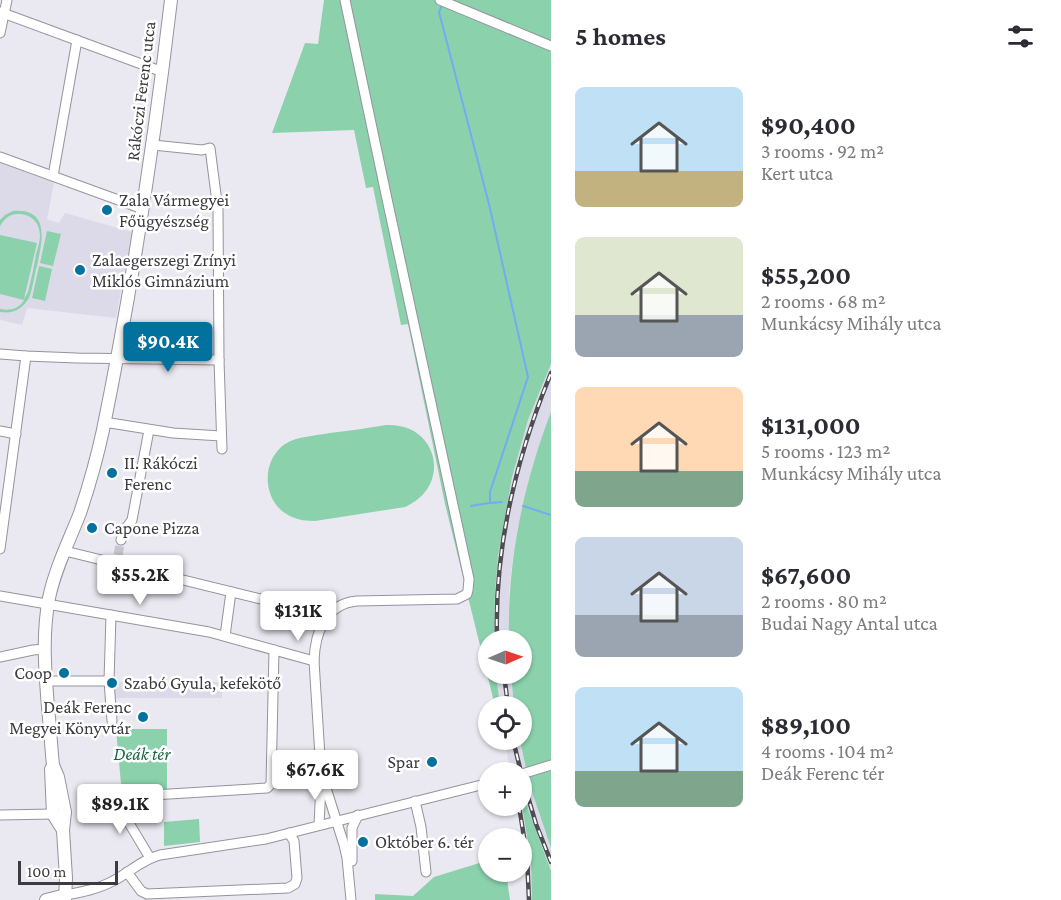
<!DOCTYPE html>
<meta charset="utf-8">
<style>
:root{--surface:#fff;--page:#f7f7f7;--text:#2b2b33;--muted:#7c7c81;--accent:#02719d}
body{margin:0;font-family:"Crimson Pro",serif;background:var(--page);color:var(--text);height:100vh;display:flex;flex-direction:column;font-size:22px;white-space:nowrap}
*{box-sizing:border-box;margin:0}
p{font-size:20px;color:var(--muted)}
.icon{flex:none;width:33px;height:33px;fill:none;stroke:currentColor;stroke-width:2;stroke-linecap:round;stroke-linejoin:round}
.map{position:relative;flex:1;overflow:hidden}
.panel{display:flex;flex-direction:column;background:var(--surface);width:510px}
.panel>*{flex:none}
.needle{width:39px;rotate:88deg}
.tools{position:absolute;left:478px;top:630px;display:grid;gap:12px}
.tools a{display:grid;place-items:center;width:54px;height:54px;border-radius:50%;background:var(--surface);box-shadow:0 2px 4px #0004;font-size:30px}
.scale{position:absolute;left:18px;bottom:15px;width:100px;box-sizing:border-box;padding-left:6px;border:3px solid #3c3b3f;border-top:0;font-size:16px;line-height:21px;white-space:nowrap;color:#3c3b3f;-webkit-text-stroke:4px #fff;paint-order:stroke}
.price{position:absolute;translate:-50% -51px;padding:0 14px;border-radius:6px;background:#fff;color:#222;font-size:20px;line-height:39px;filter:drop-shadow(0 2px 3px #0008)}
.price::after{content:'';position:absolute;left:50%;top:36px;width:18px;height:14px;margin-left:-9px;background:inherit;clip-path:polygon(0 0,100% 0,50% 100%)}
.price.on{background:var(--accent);color:#fff}
ul{padding:0;list-style:none}
li{display:flex;align-items:center;gap:18px;height:150px;padding:0 24px}
li span{display:grid;place-items:center;flex:none;width:168px;height:120px;border-radius:9px;color:#555}
li>.icon{margin-inline-start:auto}
span .icon{width:72px;height:72px;fill:#fffc;stroke-width:1}
li b{font-size:26px}
h2{display:flex;justify-content:space-between;align-items:center;height:72px;padding:0 24px;font-size:26px}
main{display:flex;flex:1;min-height:0}
.map>svg:first-child{display:block}
.built{fill:#dcdae9}
.green{fill:#8ad1ac}
.lines{fill:none;stroke-linecap:round;stroke-linejoin:round}
.stream{stroke:#72adf3;stroke-width:2}
.minor-tunnel{stroke:#c7c6cd;stroke-width:9;stroke-dasharray:9 4.5;stroke-linecap:butt}
.minor-casing{stroke:#95939b;stroke-width:11}
.major-casing{stroke:#95939b;stroke-width:14}
.minor{stroke:#fff;stroke-width:9}
.major{stroke:#fff;stroke-width:12}
.rail-casing{stroke:#4e4d52;stroke-width:4.5}
.rail{stroke:#fff;stroke-width:2;stroke-dasharray:7;stroke-linecap:butt}
.poi-dot{fill:#02719d;stroke:#fff;stroke-width:2}
.labels{text-anchor:middle;stroke-width:5;stroke-linejoin:round;paint-order:stroke}
.street-label{font-size:18px;fill:#3c3b3f;stroke:#fff}
.poi-label{font-size:18px;fill:#3c3b3f;stroke:#fff;text-anchor:start}
.park-label{font-size:18px;font-style:italic;fill:#196545;stroke:#fff}
</style>
<main>
<div class="map">
<svg width="551" height="900" viewBox="0 0 551 900">
<rect width="100%" height="100%" fill="#eae9f1"/>
<g class="built">
<polygon points="0,162 54,183 47,219 59,223 65,213 132,232 116,318 27,308 22,325 0,320"/>
<polygon points="551,364 551,412 532,468 518,527 512,564 509,593 509,640 494,640 495,592 498,556 511,477 528,420"/>
<polygon points="496,674 511,674 514,706 500,706"/>
<rect x="114" y="682" width="108" height="16"/>
<polygon points="505,740 520,740 529,783 551,848 551,871 529,812 522,788 522,772 510,772"/>
<polygon points="522,805 531,861 532,900 527,900 522,835 517,806"/>
</g>
<g class="green">
<polygon points="324,0 551,0 551,364 528,420 512,477 498,556 495,592 494,640 489,640 489,674 496,674 500,706 495,706 445,504 408,324 401,325 373,187 366,188 354,130 272,133 305,43 318,44"/>
<path d="M13 211C51 208 42 242 37 266 34 276 33 288 29 298 22 309 14 314 0 312V309C10 311 19 309 24 300L0 294V235L37 243 24 299 28 292C31 280 34 267 36 254 38 248 40 241 40 235 40 223 31 214 19 214 10 213 4 219 0 226V220L5 215Z"/>
<polygon points="47,231 61,234 53,266 40,263"/>
<polygon points="39,266 52,269 45,301 32,298"/>
<path d="M551 412V848L529 783 520 740H522V706H514L511 674H522V640H509C507 562 523 485 551 412Z"/>
<path d="M386 425C438 422 453 486 405 507L315 521C307 521 299 520 292 517 263 505 259 462 285 444 298 436 315 436 330 433 349 431 367 428 386 425Z"/>
<polygon points="116,729 167,729 167,792 122,795"/>
<polygon points="522,788 529,812 551,871 551,900 532,900 531,861 522,805"/>
<polygon points="199,819 200,842 164,846 164,822"/>
<polygon points="489,860 489,872 506,872 510,900 375,900 375,894 413,896 434,877"/>
</g>
<g class="lines">
<g class="stream">
<polyline points="443,3 439,12 489,204 528,377 490,492 490,503 502,502"/>
<polyline points="471,506 489,503"/>
<polyline points="523,506 551,515"/>
</g>
<polyline class="minor-tunnel" points="118,555 121,540"/>
<g class="minor-casing">
<g id="minor">
<path d="M345 0 387 199 469 579 468 590 467 594 457 599 357 601C325 604 315 633 314 661L321 772 344 845 347 858 351 900"/>
<polyline points="440,0 551,46"/>
<polyline points="0,12 163,72"/>
<polyline points="0,33 7,0"/>
<polyline points="153,145 202,150 210,148 218,210 219,360 222,449"/>
<polyline points="0,157 143,209"/>
<polyline points="53,176 77,40"/>
<polyline points="0,354 26,356 77,358 219,360"/>
<polyline points="104,422 173,433 221,436"/>
<polyline points="0,431 16,434"/>
<polyline points="121,540 124,531 132,520 149,430"/>
<polyline points="0,549 26,356"/>
<polyline points="65,551 273,602 289,605 317,606 331,612"/>
<polyline points="0,596 209,632 314,661"/>
<polyline points="111,615 109,681 112,721"/>
<polyline points="225,636 231,592"/>
<polyline points="0,657 33,650 44,649"/>
<polyline points="46,681 109,681"/>
<polyline points="522,774 551,765"/>
<polyline points="415,801 421,827 426,872"/>
<polyline points="0,815 53,814"/>
<polyline points="319,825 321,784"/>
<polyline points="150,858 126,818 120,797 267,788 271,784 274,650"/>
<polyline points="352,861 352,828 358,815"/>
<polyline points="127,872 141,891 147,894 288,888 295,884 297,878 294,841 289,833"/>
<path d="M66 895C82 892 98 889 113 881 129 873 141 860 160 855L266 839 489 783"/>
</g>
</g>
<g class="major-casing">
<g id="major">
<polyline points="51,769 53,814 63,830"/>
<polyline points="46,900 66,895"/>
<path d="M65 900 66 878 63 830 65 812 58 777 53 765C51 746 50 726 48 707 45 670 42 635 49 598 55 569 69 541 80 513 89 486 97 458 103 430 132 288 154 144 171 0"/>
</g>
</g>
<use href="#minor" class="minor"/>
<use href="#major" class="major"/>
<g class="rail-casing">
<g id="rail">
<path d="M497 640C494 548 516 458 551 373"/>
<polyline points="504,674 508,706"/>
<polyline points="513,740 521,772"/>
<polyline points="522,777 536,824 551,862"/>
<polyline points="519,806 527,856 529,900"/>
</g>
</g>
<use href="#rail" class="rail"/>
</g>
<g class="poi-dot">
<circle cx="107" cy="210" r="6"/>
<circle cx="80" cy="270" r="6"/>
<circle cx="112" cy="473" r="6"/>
<circle cx="92" cy="528" r="6"/>
<circle cx="64" cy="673" r="6"/>
<circle cx="112" cy="683" r="6"/>
<circle cx="143" cy="717" r="6"/>
<circle cx="432" cy="762" r="6"/>
<circle cx="363" cy="842" r="6"/>
</g>
<g class="labels">
<g class="street-label">
<text transform="translate(141 91) rotate(-83)" y="6">Rákóczi Ferenc utca</text>
</g>
<g class="poi-label">
<text x="119" y="206">Zala Vármegyei<tspan x="119" dy="21">Főügyészség</tspan></text>
<text x="92" y="266">Zalaegerszegi Zrínyi<tspan x="92" dy="21">Miklós Gimnázium</tspan></text>
<text x="124" y="469">II. Rákóczi<tspan x="124" dy="21">Ferenc</tspan></text>
<text x="104" y="534">Capone Pizza</text>
<text x="52" y="679" text-anchor="end">Coop</text>
<text x="124" y="689">Szabó Gyula, kefekötő</text>
<text x="131" y="713" text-anchor="end">Deák Ferenc<tspan x="131" dy="21">Megyei Könyvtár</tspan></text>
<text x="420" y="768" text-anchor="end">Spar</text>
<text x="375" y="848">Október 6. tér</text>
</g>
<g class="park-label">
<text x="142" y="760">Deák tér</text>
</g>
</g>
</svg>
<div class="tools">
<a><svg class="needle" viewBox="-14 -14 28 28"><path d="M0-13l5 13h-10z" fill="#e53935"/><path d="M0 13l5-13h-10z" fill="#7c7c81"/></svg></a>
<a><svg class="icon" aria-label="locate" viewBox="0 0 24 24"><circle cx="12" cy="12" r="6"/><path d="M12 2v4M12 18v4M2 12h4M18 12h4"/></svg></a>
<a>+</a>
<a>−</a>
</div>
<div class="scale">100 m</div>
<b class="price on" style="left:168px;top:373px">$90.4K</b>
<b class="price" style="left:140px;top:606px">$55.2K</b>
<b class="price" style="left:298px;top:642px">$131K</b>
<b class="price" style="left:315px;top:801px">$67.6K</b>
<b class="price" style="left:120px;top:835px">$89.1K</b>
</div>
<section class="panel">
<h2>5 homes<svg class="icon" aria-label="filters" viewBox="0 0 24 24"><path d="M4 7h16M4 17h16"/><circle cx="9" cy="7" r="2"/><circle cx="15" cy="17" r="2"/></svg></h2>
<ul>
<li><span style="background:linear-gradient(#bfe0f5 70%,#c2b280 0)"><svg class="icon" aria-label="home" viewBox="0 0 24 24"><path d="M3 11l9-7 9 7M6 9v11h12V9"/></svg></span><div><b>$90,400</b><p>3 rooms · 92 m²</p><p>Kert utca</p></div></li>
<li><span style="background:linear-gradient(#dfe7d0 65%,#9aa5b1 0)"><svg class="icon" aria-label="home" viewBox="0 0 24 24"><path d="M3 11l9-7 9 7M6 9v11h12V9"/></svg></span><div><b>$55,200</b><p>2 rooms · 68 m²</p><p>Munkácsy Mihály utca</p></div></li>
<li><span style="background:linear-gradient(#ffd9b3 70%,#7fa58c 0)"><svg class="icon" aria-label="home" viewBox="0 0 24 24"><path d="M3 11l9-7 9 7M6 9v11h12V9"/></svg></span><div><b>$131,000</b><p>5 rooms · 123 m²</p><p>Munkácsy Mihály utca</p></div></li>
<li><span style="background:linear-gradient(#c9d6e8 65%,#9aa5b1 0)"><svg class="icon" aria-label="home" viewBox="0 0 24 24"><path d="M3 11l9-7 9 7M6 9v11h12V9"/></svg></span><div><b>$67,600</b><p>2 rooms · 80 m²</p><p>Budai Nagy Antal utca</p></div></li>
<li><span style="background:linear-gradient(#bfe0f5 70%,#7fa58c 0)"><svg class="icon" aria-label="home" viewBox="0 0 24 24"><path d="M3 11l9-7 9 7M6 9v11h12V9"/></svg></span><div><b>$89,100</b><p>4 rooms · 104 m²</p><p>Deák Ferenc tér</p></div></li>
</ul>
</section>
</main>
